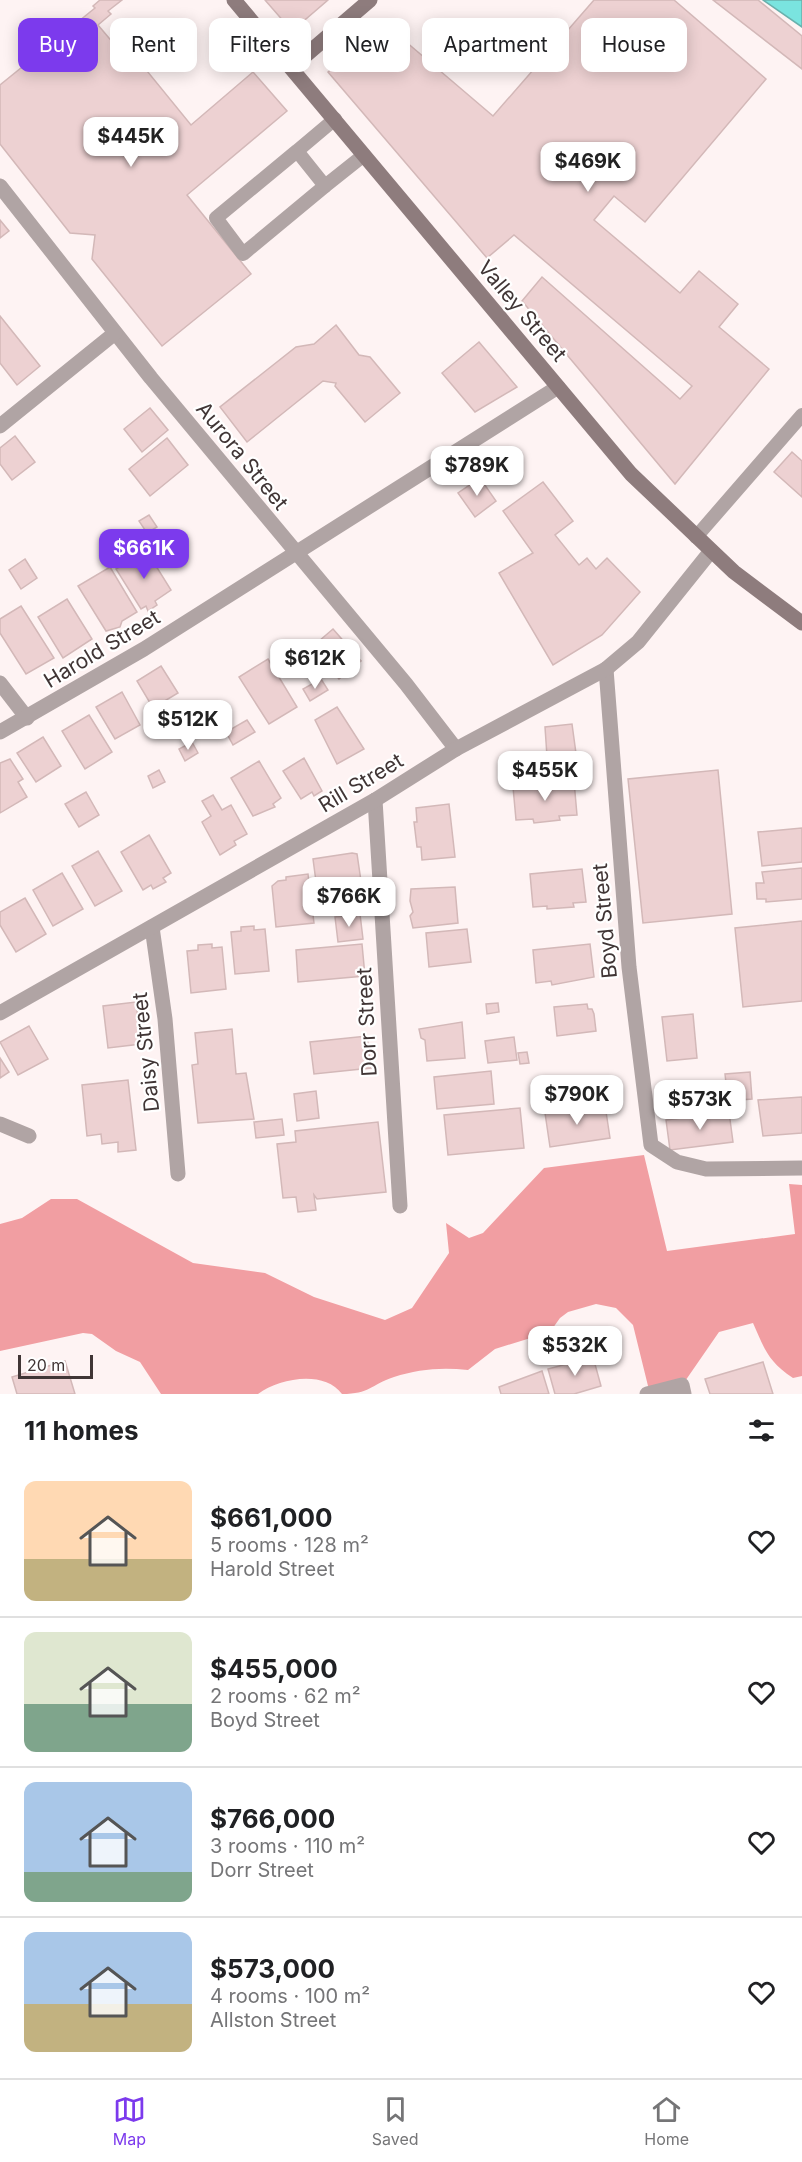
<!DOCTYPE html>
<meta charset="utf-8">
<style>
:root{--surface:#fff;--page:#f2f2f2;--text:#202124;--muted:#757577;--line:#e0e0e0;--accent:#7c3aed}
body{margin:0;font-family:Inter,sans-serif;background:var(--page);color:var(--text);height:100vh;display:flex;flex-direction:column;font-size:22px;white-space:nowrap}
*{box-sizing:border-box;margin:0}
p{font-size:20px;color:var(--muted)}
.icon{flex:none;width:33px;height:33px;fill:none;stroke:currentColor;stroke-width:2;stroke-linecap:round;stroke-linejoin:round}
.map{position:relative;height:1394px;overflow:hidden}
.details{display:flex;flex-direction:column;background:var(--surface);flex:1}
.details>*{flex:none}
.top-card{position:absolute;left:18px;top:18px;width:766px;height:54px;display:flex;gap:12px}
.scale{position:absolute;left:18px;bottom:15px;width:75px;box-sizing:border-box;padding-left:6px;border:3px solid #403535;border-top:0;font-size:16px;line-height:21px;white-space:nowrap;color:#403535;-webkit-text-stroke:4px #fff;paint-order:stroke}
.price{position:absolute;translate:-50% -51px;padding:0 14px;border-radius:12px;background:#fff;color:#222;font-size:20px;line-height:39px;filter:drop-shadow(0 2px 3px #0008)}
.price::after{content:'';position:absolute;left:50%;top:36px;width:18px;height:14px;margin-left:-9px;background:inherit;clip-path:polygon(0 0,100% 0,50% 100%)}
.price.selected{background:var(--accent);color:#fff}
ul{padding:0;list-style:none}
li{display:flex;align-items:center;gap:18px;height:150px;padding:0 24px}
li+li{border-top:2px solid var(--line)}
li span{display:grid;place-items:center;flex:none;width:168px;height:120px;border-radius:12px;color:#555}
li>.icon{margin-inline-start:auto}
span .icon{width:72px;height:72px;fill:#fffc;stroke-width:1}
li b{font-size:26px}
h2{display:flex;justify-content:space-between;align-items:center;height:72px;padding:0 24px;font-size:26px}
.chip{padding:0 21px;border-radius:12px;background:var(--surface);box-shadow:0 3px 15px #0003;font-size:21px;line-height:54px}
.chip.selected{background:var(--accent);color:#fff}
.tab-bar{display:flex;justify-content:space-around;align-items:center;height:84px;border-top:2px solid var(--line);background:var(--surface);font-size:16px;color:var(--muted)}
.tab-bar a{display:grid;justify-items:center;gap:3px}
.tab-bar .selected{color:var(--accent)}
.map>svg:first-child{display:block}
.forest{fill:#f19ea2}
.water{fill:#7ae4df;stroke:#69b0ac;stroke-width:1.5}
.building{fill:#edd1d2;stroke:#d3b8b8;stroke-width:1.5}
.lines{fill:none;stroke-linecap:round;stroke-linejoin:round}
.lane{stroke:#b0a4a4;stroke-width:14}
.street{stroke:#b0a4a4;stroke-width:15}
.secondary{stroke:#8e7c7d;stroke-width:15}
.labels{text-anchor:middle;stroke-width:4.5;stroke-linejoin:round;paint-order:stroke}
.street-label{font-size:21px;fill:#403535;stroke:#fff}
</style>
<div class="map">
<svg width="802" height="1394" viewBox="0 0 802 1394">
<rect width="100%" height="100%" fill="#fef3f3"/>
<path class="forest" d="M644 1155 667 1251 795 1234 789 1184 802 1185V1376L793 1378C768 1361 765 1350 753 1323L719 1332 681 1387 649 1390 633 1325 616 1308 596 1304 568 1312 560 1318 550 1332 495 1349 468 1370C442 1367 418 1369 394 1377 370 1385 370 1394 342 1394 324 1370 280 1378 258 1394H161L140 1362 116 1351 92 1334 83 1333 0 1351V1224L22 1218 51 1199H77L193 1263 265 1273 314 1297 385 1320 412 1308 449 1253 446 1223 469 1238 483 1233 544 1168Z"/>
<polygon class="water" points="763,0 802,0 802,27"/>
<g class="building">
<polygon points="100,0 122,0 108,11 111,14 98,25 114,44 121,39 191,125 253,72 287,111 187,195 251,274 162,346 92,259 95,235 70,233 0,144 0,85 95,8 93,6"/>
<polygon points="265,0 328,0 292,31"/>
<polygon points="594,0 674,0 766,79 645,222 614,196 594,220 680,293 699,271 738,304 719,327 769,369 675,484 522,301 542,277 680,399 692,386 514,235 487,258 328,72 385,24 493,116"/>
<polygon points="713,0 758,0 802,36 802,69"/>
<polygon points="0,220 9,231 0,238"/>
<polygon points="0,316 40,366 17,385 0,363"/>
<polygon points="336,325 359,355 370,357 400,393 365,422 335,386 336,383 323,381 247,442 220,407 296,347 314,344"/>
<polygon points="479,342 517,387 475,412 442,373"/>
<polygon points="150,408 168,430 142,452 124,429"/>
<polygon points="15,436 35,462 12,480 0,464 0,448"/>
<polygon points="167,438 188,465 150,496 129,469"/>
<polygon points="792,452 802,461 802,497 774,472"/>
<polygon points="480,478 496,501 475,517 458,493"/>
<polygon points="543,482 573,521 555,535 579,565 587,558 596,569 607,558 640,592 602,635 553,665 499,573 533,553 503,511"/>
<polygon points="149,515 157,527 147,533 139,521"/>
<polygon points="163,534 170,545 162,550 155,539"/>
<polygon points="146,550 171,590 155,601 157,605 148,611 146,606 141,609 116,569"/>
<polygon points="25,559 37,578 21,589 9,570"/>
<polygon points="110,567 137,612 122,621 120,627 106,631 78,586"/>
<polygon points="67,599 92,639 63,658 38,617"/>
<polygon points="21,606 54,658 26,674 0,633 0,619"/>
<polygon points="333,629 361,661 339,679 312,647"/>
<polygon points="268,659 297,707 269,724 239,677"/>
<polygon points="161,666 178,693 153,708 137,681"/>
<polygon points="321,679 328,690 310,701 303,689"/>
<polygon points="122,692 140,725 115,739 96,707"/>
<polygon points="337,707 364,749 337,764 315,720"/>
<polygon points="89,715 112,752 85,769 62,731"/>
<polygon points="247,720 255,732 233,745 226,732"/>
<polygon points="572,724 578,768 548,771 545,727"/>
<polygon points="43,737 61,766 36,782 17,753"/>
<polygon points="192,742 198,753 185,761 179,749"/>
<polygon points="304,758 322,791 314,796 312,792 301,799 283,771"/>
<polygon points="10,759 23,779 18,782 27,797 0,813 0,763"/>
<polygon points="259,761 281,798 273,804 275,807 253,816 231,778"/>
<polygon points="159,770 165,782 153,788 148,776"/>
<polygon points="718,770 732,914 643,923 628,779"/>
<polygon points="574,781 577,815 559,816 560,820 534,823 533,819 516,820 513,787"/>
<polygon points="86,792 99,815 79,827 65,804"/>
<polygon points="213,795 222,810 231,805 247,834 234,841 236,845 220,855 202,822 211,816 202,801"/>
<polygon points="449,804 455,857 422,860 421,847 417,847 414,822 417,822 416,808"/>
<polygon points="802,828 802,862 762,866 758,832"/>
<polygon points="149,835 171,873 163,878 166,882 153,889 151,885 143,890 121,852"/>
<polygon points="98,851 122,891 95,906 72,866"/>
<polygon points="352,853 357,854 361,881 317,889 313,859"/>
<polygon points="802,868 802,899 766,902 766,899 757,899 756,883 764,883 762,872"/>
<polygon points="582,869 586,902 573,903 574,907 547,909 547,906 533,907 530,874"/>
<polygon points="62,873 83,909 53,926 33,890"/>
<polygon points="308,874 314,923 276,927 272,886 278,881 286,880 286,877"/>
<polygon points="455,887 458,923 413,928 410,916 413,912 410,901 411,889"/>
<polygon points="25,898 46,934 16,952 0,925 0,912"/>
<polygon points="360,914 363,939 338,942 335,917"/>
<polygon points="802,921 802,1001 743,1007 735,928"/>
<polygon points="254,926 254,930 265,929 269,971 235,974 231,932 241,931 241,927"/>
<polygon points="467,929 471,962 429,967 426,933"/>
<polygon points="212,944 212,948 222,947 226,989 191,993 187,951 198,950 198,945"/>
<polygon points="362,944 365,976 298,982 296,950"/>
<polygon points="590,944 594,977 552,985 551,981 536,983 533,950"/>
<polygon points="136,1002 141,1044 108,1048 103,1006"/>
<polygon points="498,1003 499,1012 487,1014 486,1004"/>
<polygon points="587,1004 588,1009 592,1009 594,1014 596,1031 557,1036 554,1007"/>
<polygon points="693,1014 697,1058 667,1061 662,1017"/>
<polygon points="462,1022 465,1058 427,1061 425,1040 421,1038 419,1029"/>
<polygon points="29,1026 48,1059 18,1075 0,1042"/>
<polygon points="232,1029 236,1074 246,1073 254,1119 198,1123 192,1065 198,1064 195,1033"/>
<polygon points="367,1036 371,1068 314,1074 310,1042"/>
<polygon points="514,1037 517,1060 488,1063 485,1041"/>
<polygon points="527,1052 529,1063 520,1064 518,1053"/>
<polygon points="0,1058 9,1072 0,1078"/>
<polygon points="491,1071 494,1104 437,1109 434,1077"/>
<polygon points="750,1072 752,1099 728,1101 725,1074"/>
<polygon points="128,1080 136,1150 118,1152 118,1142 102,1144 101,1134 87,1136 82,1085"/>
<polygon points="316,1091 319,1118 297,1121 294,1094"/>
<polygon points="802,1097 802,1133 763,1136 758,1100"/>
<polygon points="605,1105 610,1138 550,1147 545,1113"/>
<polygon points="520,1108 524,1148 448,1155 444,1115"/>
<polygon points="729,1112 733,1142 670,1150 666,1120"/>
<polygon points="282,1119 284,1135 256,1138 254,1122"/>
<polygon points="378,1122 386,1192 317,1199 314,1195 316,1210 298,1212 296,1197 283,1198 277,1144 296,1142 295,1131"/>
<polygon points="593,1357 601,1386 574,1394 555,1394 548,1369"/>
<polygon points="65,1361 75,1394 17,1394 12,1377"/>
<polygon points="763,1362 773,1394 710,1394 705,1379"/>
<polygon points="542,1371 549,1394 501,1394 499,1387"/>
</g>
<g class="lines">
<g class="lane">
<polyline points="297,151 216,218 243,254 325,186 297,151 335,119"/>
<polyline points="325,186 364,155"/>
<polyline points="696,537 802,415"/>
</g>
<g class="street">
<polyline points="0,186 151,378 406,684 456,749"/>
<polyline points="0,426 115,333"/>
<polyline points="606,669 629,967 651,1145 677,1162 706,1169 802,1168"/>
<polyline points="0,683 27,718"/>
<polyline points="0,732 144,649 558,387"/>
<polyline points="375,800 400,1206"/>
<polyline points="152,927 165,1019 178,1174"/>
<polyline points="0,1013 375,800 456,749 606,669 638,642 711,551"/>
<polyline points="0,1124 29,1136"/>
<polyline points="647,1394 682,1385 684,1394"/>
</g>
<g class="secondary">
<polyline points="234,0 631,474 734,572 802,623"/>
<polyline points="292,67 370,0"/>
</g>
</g>
<g class="labels">
<g class="street-label">
<text transform="translate(522 311) rotate(50)" y="7">Valley Street</text>
<text transform="translate(242 456) rotate(51)" y="7">Aurora Street</text>
<text transform="translate(102 649) rotate(-31)" y="7">Harold Street</text>
<text transform="translate(361 783) rotate(-31)" y="7">Rill Street</text>
<text transform="translate(605 921) rotate(-95)" y="7">Boyd Street</text>
<text transform="translate(367 1022) rotate(-93)" y="7">Dorr Street</text>
<text transform="translate(146 1052) rotate(-96)" y="7">Daisy Street</text>
</g>
</g>
</svg>
<div class="scale">20 m</div>
<b class="price" style="left:131px;top:168px">$445K</b>
<b class="price" style="left:588px;top:193px">$469K</b>
<b class="price" style="left:477px;top:497px">$789K</b>
<b class="price selected" style="left:144px;top:580px">$661K</b>
<b class="price" style="left:315px;top:690px">$612K</b>
<b class="price" style="left:188px;top:751px">$512K</b>
<b class="price" style="left:545px;top:802px">$455K</b>
<b class="price" style="left:349px;top:928px">$766K</b>
<b class="price" style="left:577px;top:1126px">$790K</b>
<b class="price" style="left:700px;top:1131px">$573K</b>
<b class="price" style="left:575px;top:1377px">$532K</b>
<div class="top-card">
<a class="chip selected">Buy</a>
<a class="chip">Rent</a>
<a class="chip">Filters</a>
<a class="chip">New</a>
<a class="chip">Apartment</a>
<a class="chip">House</a>
</div>
</div>
<section class="details">
<h2>11 homes<svg class="icon" aria-label="filters" viewBox="0 0 24 24"><path d="M4 7h16M4 17h16"/><circle cx="9" cy="7" r="2"/><circle cx="15" cy="17" r="2"/></svg></h2>
<ul>
<li><span style="background:linear-gradient(#ffd9b3 65%,#c2b280 0)"><svg class="icon" aria-label="home" viewBox="0 0 24 24"><path d="M3 11l9-7 9 7M6 9v11h12V9"/></svg></span><div><b>$661,000</b><p>5 rooms · 128 m²</p><p>Harold Street</p></div><svg class="icon" aria-label="heart" viewBox="0 0 24 24"><path d="M12 20l-8-8c-3-5 5-10 8-4 3-6 11-1 8 4z"/></svg></li>
<li><span style="background:linear-gradient(#dfe7d0 60%,#7fa58c 0)"><svg class="icon" aria-label="home" viewBox="0 0 24 24"><path d="M3 11l9-7 9 7M6 9v11h12V9"/></svg></span><div><b>$455,000</b><p>2 rooms · 62 m²</p><p>Boyd Street</p></div><svg class="icon" aria-label="heart" viewBox="0 0 24 24"><path d="M12 20l-8-8c-3-5 5-10 8-4 3-6 11-1 8 4z"/></svg></li>
<li><span style="background:linear-gradient(#a9c7e8 75%,#7fa58c 0)"><svg class="icon" aria-label="home" viewBox="0 0 24 24"><path d="M3 11l9-7 9 7M6 9v11h12V9"/></svg></span><div><b>$766,000</b><p>3 rooms · 110 m²</p><p>Dorr Street</p></div><svg class="icon" aria-label="heart" viewBox="0 0 24 24"><path d="M12 20l-8-8c-3-5 5-10 8-4 3-6 11-1 8 4z"/></svg></li>
<li><span style="background:linear-gradient(#a9c7e8 60%,#c2b280 0)"><svg class="icon" aria-label="home" viewBox="0 0 24 24"><path d="M3 11l9-7 9 7M6 9v11h12V9"/></svg></span><div><b>$573,000</b><p>4 rooms · 100 m²</p><p>Allston Street</p></div><svg class="icon" aria-label="heart" viewBox="0 0 24 24"><path d="M12 20l-8-8c-3-5 5-10 8-4 3-6 11-1 8 4z"/></svg></li>
</ul>
</section>
<nav class="tab-bar">
<a class="selected"><svg class="icon" aria-label="map" viewBox="0 0 24 24"><path d="M3 6l6-2 6 2 6-2v14l-6 2-6-2-6 2zM9 4v14M15 6v14"/></svg>Map</a>
<a><svg class="icon" aria-label="saved" viewBox="0 0 24 24"><path d="M7 4h10v16l-5-4-5 4z"/></svg>Saved</a>
<a><svg class="icon" aria-label="home" viewBox="0 0 24 24"><path d="M3 11l9-7 9 7M6 9v11h12V9"/></svg>Home</a>
</nav>
